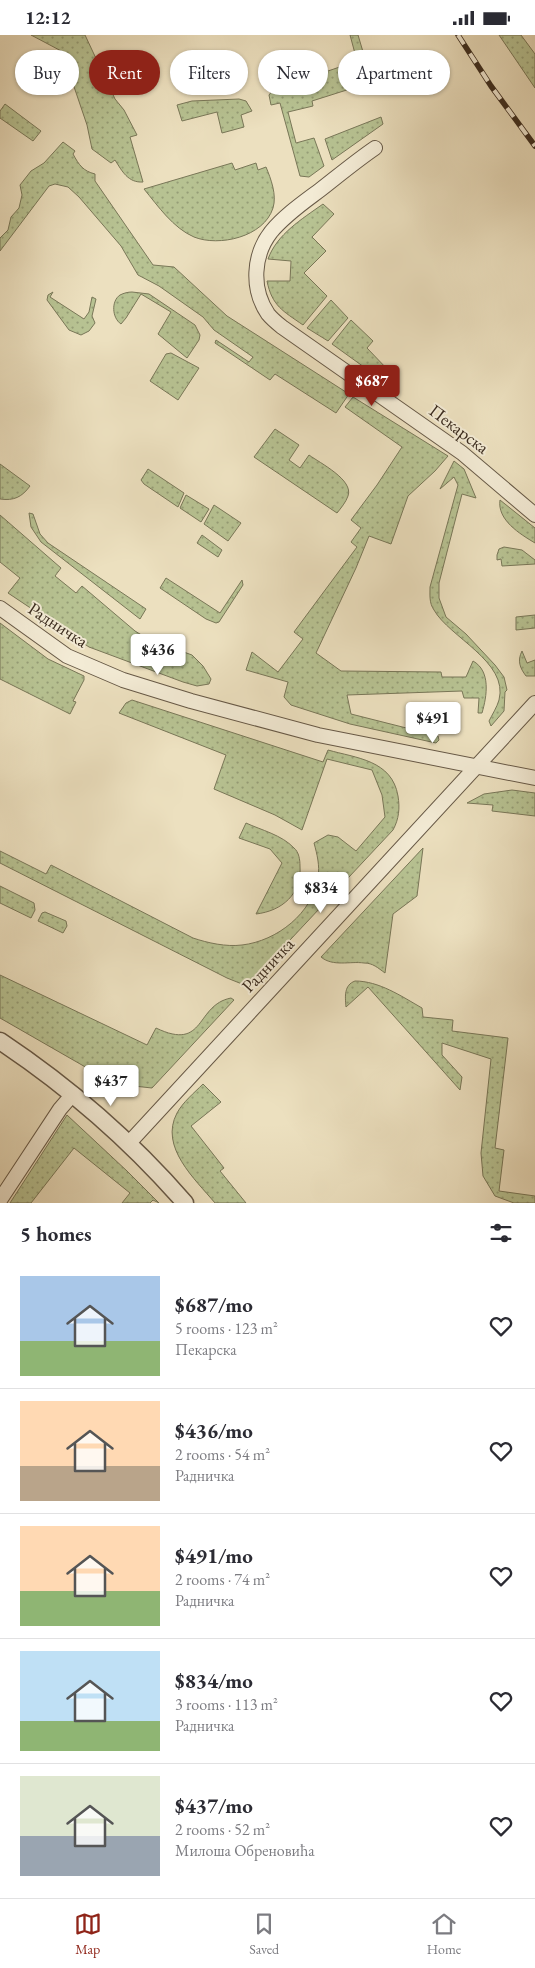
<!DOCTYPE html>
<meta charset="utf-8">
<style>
:root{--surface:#fff;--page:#f7f7f7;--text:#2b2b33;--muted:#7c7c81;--line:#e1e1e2;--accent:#8f2418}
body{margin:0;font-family:"EB Garamond",serif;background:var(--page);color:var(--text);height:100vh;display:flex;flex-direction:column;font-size:19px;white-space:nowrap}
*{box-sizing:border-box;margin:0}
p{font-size:16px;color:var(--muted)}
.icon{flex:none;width:28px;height:28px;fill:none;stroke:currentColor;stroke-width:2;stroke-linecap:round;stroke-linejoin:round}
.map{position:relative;height:1168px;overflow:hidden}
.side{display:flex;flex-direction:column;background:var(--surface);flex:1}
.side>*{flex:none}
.top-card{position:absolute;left:15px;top:15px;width:505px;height:45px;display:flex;gap:10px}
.price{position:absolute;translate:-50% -42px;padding:0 11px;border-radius:5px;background:#fff;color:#222;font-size:16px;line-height:32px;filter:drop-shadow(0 1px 2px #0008)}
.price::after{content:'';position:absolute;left:50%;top:30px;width:15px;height:11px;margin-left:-8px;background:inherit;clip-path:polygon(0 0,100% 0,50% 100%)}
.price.active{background:var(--accent);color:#fff}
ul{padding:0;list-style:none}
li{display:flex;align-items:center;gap:15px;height:125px;padding:0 20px}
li+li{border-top:1px solid var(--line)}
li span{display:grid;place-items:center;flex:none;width:140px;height:100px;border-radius:0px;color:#555}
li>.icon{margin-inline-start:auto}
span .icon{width:60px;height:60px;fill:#fffc;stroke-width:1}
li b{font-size:21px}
h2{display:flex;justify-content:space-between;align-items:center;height:60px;padding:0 20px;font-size:21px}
.pill{padding:0 18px;border-radius:22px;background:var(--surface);box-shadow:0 1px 4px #0004;font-size:18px;line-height:45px}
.pill.active{background:var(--accent);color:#fff}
.status{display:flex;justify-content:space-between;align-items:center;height:35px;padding:0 25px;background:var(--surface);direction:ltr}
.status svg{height:14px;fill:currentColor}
.tab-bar{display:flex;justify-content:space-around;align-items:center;height:70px;border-top:1px solid var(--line);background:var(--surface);font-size:14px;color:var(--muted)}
.tab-bar a{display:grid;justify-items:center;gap:2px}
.tab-bar .active{color:var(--accent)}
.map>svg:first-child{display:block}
.green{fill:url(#green-dots);stroke:#797758}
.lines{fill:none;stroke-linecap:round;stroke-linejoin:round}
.minor-casing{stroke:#675947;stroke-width:16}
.tertiary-casing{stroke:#675947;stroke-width:19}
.minor{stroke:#f3ebd5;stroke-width:14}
.tertiary{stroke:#f3ebd5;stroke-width:16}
.rail-casing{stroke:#3b2c1f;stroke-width:5.5}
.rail{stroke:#f3ebd5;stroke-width:4;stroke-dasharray:11;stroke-linecap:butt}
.labels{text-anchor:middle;stroke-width:4;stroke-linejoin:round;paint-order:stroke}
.street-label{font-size:18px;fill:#3b2c1f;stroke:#f3ebd5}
</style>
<div class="status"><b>12:12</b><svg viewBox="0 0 49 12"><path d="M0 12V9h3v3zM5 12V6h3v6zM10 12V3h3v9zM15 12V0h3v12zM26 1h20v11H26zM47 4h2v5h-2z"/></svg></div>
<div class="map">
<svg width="535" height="1168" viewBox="0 0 535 1168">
<defs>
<pattern id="green-dots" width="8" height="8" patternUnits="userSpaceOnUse" patternTransform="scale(1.25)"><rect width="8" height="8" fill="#b7c292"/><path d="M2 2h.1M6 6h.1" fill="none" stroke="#969e77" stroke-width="1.8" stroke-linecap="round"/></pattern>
</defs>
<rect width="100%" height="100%" fill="#ece0bf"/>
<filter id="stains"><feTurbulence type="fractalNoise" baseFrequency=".004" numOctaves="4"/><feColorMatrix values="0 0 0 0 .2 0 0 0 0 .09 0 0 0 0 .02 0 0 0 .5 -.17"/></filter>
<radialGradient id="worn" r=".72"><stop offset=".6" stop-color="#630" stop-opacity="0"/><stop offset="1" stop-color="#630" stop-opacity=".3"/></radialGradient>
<g class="green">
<path d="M31 0H85L115 64 124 75 137 100 130 102 143 147C128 148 122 136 115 125L111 128 92 114 87 90 68 34 65 18Z"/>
<polygon points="350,0 358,0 372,47 312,66 313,71 288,77 296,108 314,103 324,131 309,142 300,141 280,68 271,70 269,60 273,55 357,26"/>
<polygon points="499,0 521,0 535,19 535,53"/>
<polygon points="239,64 246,66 252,76 241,80 244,92 222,98 217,77 182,86 177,70 192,66"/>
<polygon points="5,69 41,96 33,106 0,83 0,76"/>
<polygon points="381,82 383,89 332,125 325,104"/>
<path d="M63 107 75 116 73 119C79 130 83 136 95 139V146L153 230 174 232 227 281 349 359 336 378 275 339 270 345 215 308 216 305 249 327 253 322 214 295 203 282 159 251 138 240 121 211 79 162 68 152 55 149 49 151 0 216V203L8 195 11 182 19 173 22 160 20 150 31 136 44 128Z"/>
<path d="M232 128 235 135 256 128 258 135 266 132C271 144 277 160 273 173 264 202 219 212 194 202 173 193 158 171 144 154Z"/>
<path d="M323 169 334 179 312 202 326 216 304 238 327 261 303 290C283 276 272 271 267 246H290L291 226 268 224C277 199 302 184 323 169Z"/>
<polygon points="53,257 50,262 84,284 89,277 92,262 96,264 92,281 95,288 89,296 81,300 69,295 47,265 48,260"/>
<path d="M132 257 149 259 195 290 200 300 199 305 187 323 158 299 171 277 141 259 126 283 121 289C112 283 111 266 120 260 124 258 128 257 132 257Z"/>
<polygon points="331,265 348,283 328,306 307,293"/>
<polygon points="351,285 373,306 367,313 389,336 382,345 332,309"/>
<polygon points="171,318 199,333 178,365 150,346 166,319"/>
<path d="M353 362 448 421 435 436 408 461 391 509 369 501 356 533 316 618 341 636 441 637 442 642H466L473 626C491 636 487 661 482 678H478L479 663H464L462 656 347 660 351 679 438 701 439 705 436 708 350 689 291 670 284 662 288 647 246 635 252 617 278 637 303 604 294 597 357 512 351 507 361 493 351 485 377 450 402 412 345 372Z"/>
<path d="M275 394 299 410 289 425 300 433 309 420C320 428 354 445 348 461 346 467 341 473 337 478L254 422Z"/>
<path d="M454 426 464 434 476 463 462 459 439 548V563L446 582 466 599 495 630 504 642 507 655 505 657 504 676 491 691 489 686C492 680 497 672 499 665 509 627 449 602 434 575 429 568 430 560 430 552L458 450 454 442 440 454Z"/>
<path d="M0 429 30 451C22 462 14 466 0 464Z"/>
<polygon points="148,434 184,458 178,472 144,449 141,445"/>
<polygon points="186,460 209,474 201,487 180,473"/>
<path d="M500 465 535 493V508C520 499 497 485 500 465Z"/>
<polygon points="214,470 241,488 228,506 204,489"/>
<polygon points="29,478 33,479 40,499 48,508 146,574 140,584 41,507 31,492"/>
<polygon points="0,480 61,533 55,541 76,558 82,551 135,596 148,604 192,620 203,631 211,644 209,649 197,651 183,647 89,612 8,558 20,543 0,527"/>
<polygon points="202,500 222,515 218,522 197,508"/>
<polygon points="504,512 522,515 535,525 535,529 502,531 501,524 497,525 497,520 499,514"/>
<polygon points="166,543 220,578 242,545 243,550 219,587 216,588 206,584 160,553"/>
<polygon points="535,580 535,593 516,595 516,582"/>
<polygon points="0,588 48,624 84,641 84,645 73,666 76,667 70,679 0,644"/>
<path d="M522 616 527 628 535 625V641H526C520 633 517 626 522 616Z"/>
<path d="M132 665 323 727 328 715C356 723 392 725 398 761 400 773 399 784 393 795L247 951 227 943 0 828V816L46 839 51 830 193 903C208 908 226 912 242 910 277 906 313 878 318 842 320 831 317 819 314 808L328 800 338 802 356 816 385 782 382 760 372 735 327 724 302 795 275 780 214 754 226 720 119 678 126 668Z"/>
<polygon points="512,755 535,758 535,781 492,776 493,770 467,768 484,759"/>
<path d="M246 788C261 795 282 800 294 813 299 817 300 825 300 831 302 859 282 876 256 879L282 828 270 814 239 803Z"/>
<path d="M423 813 417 861 393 879 385 938C378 933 373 928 364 928 350 926 333 932 321 922Z"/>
<polygon points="0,851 34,868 35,875 31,883 0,868"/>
<polygon points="45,877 66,886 67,891 63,898 38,886 42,878"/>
<path d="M0 940 147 1010 156 993C206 1017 195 970 231 963L234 965 152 1053 115 1049 0 983Z"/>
<path d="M355 946C379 946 401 961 422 973L423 982 453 985 452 996 508 1003 495 1113 504 1115 499 1156 535 1161V1168H514L495 1161 483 1141 481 1118 491 1024 442 1008V1020L462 1042 460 1055 368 952 346 972C345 961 344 950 355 946Z"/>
<path d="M203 1049 221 1067 191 1091 224 1133 220 1136 246 1168H215C195 1144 159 1112 177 1078 183 1067 194 1058 203 1049Z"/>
<polygon points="67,1080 127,1136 159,1168 153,1165 150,1168 122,1168 130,1158 74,1113 31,1168 10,1168"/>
</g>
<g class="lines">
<g class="minor-casing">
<g id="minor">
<path d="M375 113C356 126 338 141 320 155 304 167 285 180 271 197 253 220 251 254 268 279 272 284 277 288 282 292L462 418 535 480"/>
<polyline points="0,573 67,621 123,645 191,666 318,700 535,743"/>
<polyline points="129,1108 535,668"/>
<polyline points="0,1165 60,1074 73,1059"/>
</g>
</g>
<g class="tertiary-casing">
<path id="tertiary" d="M0 1006C69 1052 131 1106 185 1168"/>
</g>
<use href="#minor" class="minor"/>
<use href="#tertiary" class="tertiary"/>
<g class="rail-casing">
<polyline id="rail" points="458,0 491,51 535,111"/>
</g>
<use href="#rail" class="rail"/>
</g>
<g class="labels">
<g class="street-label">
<text transform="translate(459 394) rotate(37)" y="6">Пекарска</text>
<text transform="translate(58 590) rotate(33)" y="6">Радничка</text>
<text transform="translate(268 930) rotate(-47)" y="6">Радничка</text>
</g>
</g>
<rect width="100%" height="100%" filter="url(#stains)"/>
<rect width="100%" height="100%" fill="url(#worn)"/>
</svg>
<b class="price active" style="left:372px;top:372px">$687</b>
<b class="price" style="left:158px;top:641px">$436</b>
<b class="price" style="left:433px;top:709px">$491</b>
<b class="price" style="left:321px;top:879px">$834</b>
<b class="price" style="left:111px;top:1072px">$437</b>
<div class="top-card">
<a class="pill">Buy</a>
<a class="pill active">Rent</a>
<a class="pill">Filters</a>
<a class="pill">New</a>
<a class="pill">Apartment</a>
</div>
</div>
<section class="side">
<h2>5 homes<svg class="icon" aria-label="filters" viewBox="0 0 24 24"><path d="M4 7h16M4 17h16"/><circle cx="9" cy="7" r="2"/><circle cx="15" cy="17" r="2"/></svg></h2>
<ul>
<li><span style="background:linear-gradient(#a9c7e8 65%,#8fb573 0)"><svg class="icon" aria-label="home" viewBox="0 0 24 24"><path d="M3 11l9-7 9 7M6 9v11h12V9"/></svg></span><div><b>$687/mo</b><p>5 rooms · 123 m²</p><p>Пекарска</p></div><svg class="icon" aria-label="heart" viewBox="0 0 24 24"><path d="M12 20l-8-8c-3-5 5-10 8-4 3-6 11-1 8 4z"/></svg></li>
<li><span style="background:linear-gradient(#ffd9b3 65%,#b9a48a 0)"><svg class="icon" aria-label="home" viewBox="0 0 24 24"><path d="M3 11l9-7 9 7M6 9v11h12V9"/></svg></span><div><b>$436/mo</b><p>2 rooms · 54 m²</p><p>Радничка</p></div><svg class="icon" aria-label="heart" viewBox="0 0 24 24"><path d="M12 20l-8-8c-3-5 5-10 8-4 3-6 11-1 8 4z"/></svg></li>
<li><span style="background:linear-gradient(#ffd9b3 65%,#8fb573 0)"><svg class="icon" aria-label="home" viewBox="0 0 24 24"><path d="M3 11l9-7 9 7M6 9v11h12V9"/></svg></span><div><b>$491/mo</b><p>2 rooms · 74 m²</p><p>Радничка</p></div><svg class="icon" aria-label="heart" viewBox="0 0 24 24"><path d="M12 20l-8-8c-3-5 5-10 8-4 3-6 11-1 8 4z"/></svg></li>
<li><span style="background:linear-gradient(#bfe0f5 70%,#8fb573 0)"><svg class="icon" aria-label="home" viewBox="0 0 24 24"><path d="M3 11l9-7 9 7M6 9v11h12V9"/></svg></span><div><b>$834/mo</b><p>3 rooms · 113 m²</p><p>Радничка</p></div><svg class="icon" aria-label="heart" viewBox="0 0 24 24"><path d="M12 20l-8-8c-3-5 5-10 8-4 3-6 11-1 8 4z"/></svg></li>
<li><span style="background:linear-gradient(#dfe7d0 60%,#9aa5b1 0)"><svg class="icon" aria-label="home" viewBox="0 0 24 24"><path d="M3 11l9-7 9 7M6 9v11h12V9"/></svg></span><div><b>$437/mo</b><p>2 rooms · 52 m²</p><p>Милоша Обреновића</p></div><svg class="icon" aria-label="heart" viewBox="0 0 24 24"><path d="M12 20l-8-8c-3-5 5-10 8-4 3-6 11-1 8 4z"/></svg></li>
</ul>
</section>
<nav class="tab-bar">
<a class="active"><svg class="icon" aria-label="map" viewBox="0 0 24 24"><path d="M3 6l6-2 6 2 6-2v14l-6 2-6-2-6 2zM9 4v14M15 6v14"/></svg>Map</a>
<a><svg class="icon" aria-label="saved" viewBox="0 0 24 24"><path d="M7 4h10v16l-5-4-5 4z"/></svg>Saved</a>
<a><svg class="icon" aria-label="home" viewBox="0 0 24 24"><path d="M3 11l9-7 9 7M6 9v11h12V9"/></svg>Home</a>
</nav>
